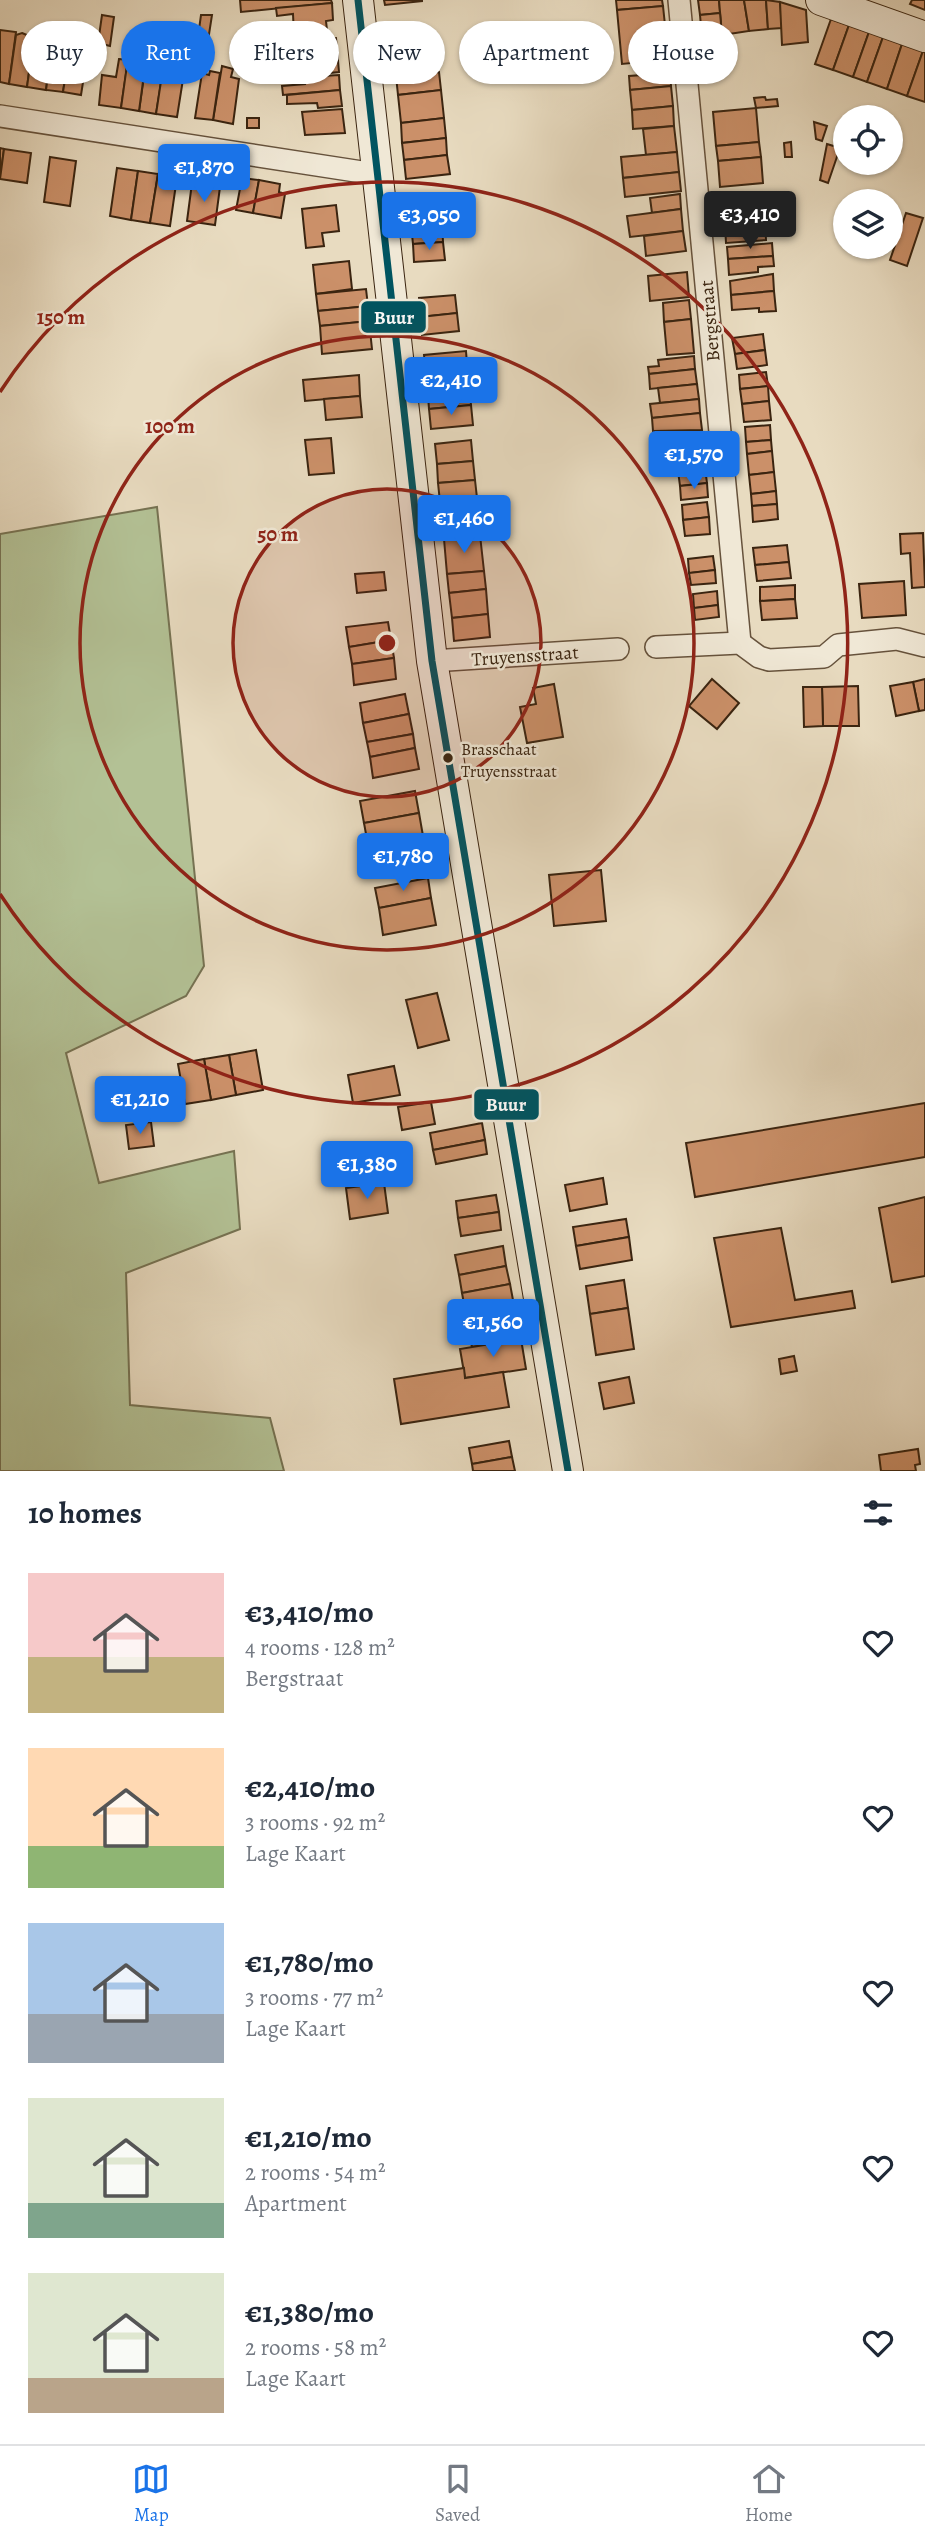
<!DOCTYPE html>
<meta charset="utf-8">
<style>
:root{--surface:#fff;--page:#f2f2f3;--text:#1f2937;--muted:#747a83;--line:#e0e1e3;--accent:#1a73e8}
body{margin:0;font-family:Alegreya,serif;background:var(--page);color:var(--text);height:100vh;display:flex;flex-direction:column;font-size:26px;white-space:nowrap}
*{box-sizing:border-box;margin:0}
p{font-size:23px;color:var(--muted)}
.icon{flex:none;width:38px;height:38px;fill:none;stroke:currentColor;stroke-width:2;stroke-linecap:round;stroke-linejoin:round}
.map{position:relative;height:1471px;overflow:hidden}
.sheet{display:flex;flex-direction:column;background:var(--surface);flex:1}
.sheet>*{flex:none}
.guide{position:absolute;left:21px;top:21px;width:884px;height:63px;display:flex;gap:14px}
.buttons{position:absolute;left:833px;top:105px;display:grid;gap:14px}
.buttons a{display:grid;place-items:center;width:70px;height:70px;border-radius:50%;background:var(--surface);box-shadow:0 2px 5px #0004;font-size:35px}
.price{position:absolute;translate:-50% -60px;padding:0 16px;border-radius:7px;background:var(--accent);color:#fff;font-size:23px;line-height:46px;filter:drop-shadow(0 2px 4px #0008)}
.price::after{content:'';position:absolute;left:50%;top:42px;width:21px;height:16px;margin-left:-10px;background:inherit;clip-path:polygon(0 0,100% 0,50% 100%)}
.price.selected{background:#222;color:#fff}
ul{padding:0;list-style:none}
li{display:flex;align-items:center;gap:21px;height:175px;padding:0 28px}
li span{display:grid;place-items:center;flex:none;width:196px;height:140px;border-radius:0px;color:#555}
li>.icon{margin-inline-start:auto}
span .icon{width:84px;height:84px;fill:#fffc;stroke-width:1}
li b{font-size:30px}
h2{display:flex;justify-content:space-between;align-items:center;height:84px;padding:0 28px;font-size:30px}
.chip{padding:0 24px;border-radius:32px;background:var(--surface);box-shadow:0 2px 5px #0004;font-size:24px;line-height:63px}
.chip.selected{background:var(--accent);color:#fff}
.menu{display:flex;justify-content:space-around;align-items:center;height:98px;border-top:2px solid var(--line);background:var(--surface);font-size:19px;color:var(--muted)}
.menu a{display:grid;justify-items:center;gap:4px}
.menu .selected{color:var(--accent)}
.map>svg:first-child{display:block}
.green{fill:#b3c195;stroke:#767252;stroke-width:2}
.building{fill:#cb9069;stroke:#3a2410;stroke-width:2}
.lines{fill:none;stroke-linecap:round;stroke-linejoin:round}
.street-casing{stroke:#66523c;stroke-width:24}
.secondary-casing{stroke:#3a2410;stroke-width:32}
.street{stroke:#f0e8d6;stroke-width:21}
.secondary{stroke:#f0e8d6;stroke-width:30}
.bus-1-casing{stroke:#f0e8d6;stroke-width:12}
.bus-1{stroke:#005460;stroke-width:7}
.ring{fill:none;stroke:#8f2418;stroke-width:3.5}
.bus-dot{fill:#3a2410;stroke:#f0e8d6;stroke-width:2.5}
.labels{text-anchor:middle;stroke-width:5;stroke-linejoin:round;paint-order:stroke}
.bus-label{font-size:17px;fill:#3a2410;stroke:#f0e8d6;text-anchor:start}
.street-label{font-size:19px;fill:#3a2410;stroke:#f0e8d6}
.centre{fill:#8f2418;stroke:#f0e8d6;stroke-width:3.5}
.ring-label{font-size:21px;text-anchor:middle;font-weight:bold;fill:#8f2418;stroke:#f0e8d6;stroke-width:5;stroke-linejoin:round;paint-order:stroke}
.line-badge{stroke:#f0e8d6;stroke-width:2.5}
.badge-label{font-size:19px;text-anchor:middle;font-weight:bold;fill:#fff}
</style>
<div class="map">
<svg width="925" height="1471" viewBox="0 0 925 1471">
<rect width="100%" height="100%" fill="#e8dbc0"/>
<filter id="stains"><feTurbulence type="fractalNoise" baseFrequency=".00286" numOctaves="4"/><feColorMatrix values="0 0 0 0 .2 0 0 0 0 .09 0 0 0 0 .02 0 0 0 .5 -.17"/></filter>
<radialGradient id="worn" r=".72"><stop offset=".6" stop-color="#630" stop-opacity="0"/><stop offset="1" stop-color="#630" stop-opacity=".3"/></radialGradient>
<polygon class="green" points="157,507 204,966 186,996 66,1053 99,1183 234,1151 240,1229 126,1273 130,1405 270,1418 284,1471 0,1471 0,534"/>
<g class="building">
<polygon points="240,0 331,0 332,3 241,12"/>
<polygon points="384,0 422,0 422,1 385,5"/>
<polygon points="616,0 662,0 663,6 617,10"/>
<polygon points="698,0 719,0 720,13 700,15"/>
<polygon points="719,0 744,0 749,31 722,35"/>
<polygon points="744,0 766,0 768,29 749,31"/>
<polygon points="766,0 780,2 782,28 768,29"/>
<polygon points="912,0 925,0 925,10 910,4"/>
<polygon points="780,2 806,10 808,42 782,45"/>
<polygon points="332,3 333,20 326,21 327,30 294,36 293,14 277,16 276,8"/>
<polygon points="663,6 670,73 642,75 641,62 622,64 617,10"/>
<polygon points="720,13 722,35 702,38 700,15"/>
<polygon points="102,15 114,17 110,46 98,43"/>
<polygon points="201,15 212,15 205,60 195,58"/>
<polygon points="831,19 849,25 833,70 815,64"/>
<polygon points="849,25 869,32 853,77 833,70"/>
<polygon points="189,27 200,29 195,58 183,56"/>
<polygon points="0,30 16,32 9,84 0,82"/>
<polygon points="327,30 328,39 336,38 337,49 294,55 293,37"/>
<polygon points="244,31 253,31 251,69 239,68"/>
<polygon points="869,32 883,37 867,82 853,77"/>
<polygon points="22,33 34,38 27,87 9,84 16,35"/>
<polygon points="418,33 421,55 390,60 387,38"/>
<polygon points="34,35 53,38 46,90 27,87"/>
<polygon points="883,37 902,44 887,89 867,82"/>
<polygon points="53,38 71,41 63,92 46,90"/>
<polygon points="71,41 89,44 81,95 63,92"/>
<polygon points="266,41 267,56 252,57 254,44"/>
<polygon points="902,44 923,51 907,96 887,89"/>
<polygon points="337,49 339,72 300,76 298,54"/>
<polygon points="923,51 925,52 925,102 907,96"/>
<polygon points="119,59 128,60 121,108 99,105 102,75 116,77"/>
<polygon points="146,62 164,64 156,114 139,111"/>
<polygon points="127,65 145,67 139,111 121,108"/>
<polygon points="222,66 233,69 231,77 239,79 233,124 213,120"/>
<polygon points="163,68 184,73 177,117 156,114"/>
<polygon points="210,71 220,73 213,120 195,118 202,73 209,75"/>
<polygon points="439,72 441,90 398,95 396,76"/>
<polygon points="670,73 671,86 630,90 629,76"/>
<polygon points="339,75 340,90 283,95 282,86 305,84 305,77"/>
<polygon points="671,86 673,106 632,110 630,90"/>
<polygon points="340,90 342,106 318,108 317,103 287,104 287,95"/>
<polygon points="441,90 444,118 401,123 398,95"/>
<polygon points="765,97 766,100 777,99 778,106 756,108 754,98"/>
<polygon points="673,106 674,126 633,129 632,110"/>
<polygon points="756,108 759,142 716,146 713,112"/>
<polygon points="342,109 345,133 305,135 302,112"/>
<rect x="247" y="118" width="12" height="10"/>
<polygon points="444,118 446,138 402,143 401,123"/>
<polygon points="814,122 827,126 822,141 816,139"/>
<polygon points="674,126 677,152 646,155 643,129"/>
<polygon points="446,138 447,155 404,160 402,143"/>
<polygon points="759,142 761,157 718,161 716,146"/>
<polygon points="791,142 792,157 785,157 784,143"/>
<polygon points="827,144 840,148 828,183 820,180"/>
<polygon points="0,148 4,149 0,178"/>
<polygon points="4,149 31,153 27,183 0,179"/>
<polygon points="677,152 679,172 623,178 621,157"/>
<polygon points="447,155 450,174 406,179 404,160"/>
<polygon points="50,157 76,161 70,206 44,202"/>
<polygon points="761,157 763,183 720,187 718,161"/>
<polygon points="117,168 138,171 131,220 110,216"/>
<polygon points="138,171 158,174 150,223 131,220"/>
<polygon points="679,172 681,191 625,197 623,178"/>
<polygon points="158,174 177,177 170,226 150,223"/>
<polygon points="242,178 259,180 253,213 236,210"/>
<polygon points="259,180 280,184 279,192 285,194 281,218 253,213"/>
<polygon points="192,183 220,187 215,225 187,221"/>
<polygon points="680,194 681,209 652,213 650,198"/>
<polygon points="336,205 339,231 322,233 324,246 306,248 302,209"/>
<polygon points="764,208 765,221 725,224 724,210"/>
<polygon points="681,209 683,231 630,237 627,216"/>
<polygon points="906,213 923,218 907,266 890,260"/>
<polygon points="765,221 766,240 726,243 725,224"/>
<polygon points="442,223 443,242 413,244 411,225"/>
<polygon points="683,231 686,251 646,256 644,236"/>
<polygon points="443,242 445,260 414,262 413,244"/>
<polygon points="772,243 773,256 728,259 727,247"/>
<polygon points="773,256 774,266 758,267 758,272 729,275 728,259"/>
<polygon points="349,261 352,289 316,294 313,265"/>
<polygon points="687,272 689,297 650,301 648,276"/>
<polygon points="773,274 774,291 731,295 730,281"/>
<polygon points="366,289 368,306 318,311 316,294"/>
<polygon points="774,291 776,311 759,312 759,308 732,310 731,295"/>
<polygon points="455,295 457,313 420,317 419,298"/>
<polygon points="689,300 691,319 664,322 663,303"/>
<polygon points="368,306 369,321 320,326 318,311"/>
<polygon points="457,313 459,331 422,335 420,317"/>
<polygon points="691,319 694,353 667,355 664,322"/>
<polygon points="369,321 372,349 322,354 320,326"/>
<polygon points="763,334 765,350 735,354 732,338"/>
<polygon points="765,350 767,365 737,369 735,354"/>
<polygon points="466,351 468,378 427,382 424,355"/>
<polygon points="694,356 695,369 649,374 648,367 659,366 658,360"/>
<polygon points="695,369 697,384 650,389 649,374"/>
<polygon points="766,372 768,386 740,389 739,375"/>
<polygon points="359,375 360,396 305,401 303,380"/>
<polygon points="468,378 471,405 429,409 427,382"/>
<polygon points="697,384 699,399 660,403 658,388"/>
<polygon points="768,386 769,401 742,404 740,389"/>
<polygon points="360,396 362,417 326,420 324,399"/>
<polygon points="699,399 700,413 652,418 650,404"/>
<polygon points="769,401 771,420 744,422 742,404"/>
<polygon points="471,405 473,425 431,429 429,409"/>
<polygon points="700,413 702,430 653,431 652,418"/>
<polygon points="770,425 771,440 746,442 745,427"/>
<polygon points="703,434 705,449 652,456 650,440"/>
<polygon points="331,438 334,473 309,475 305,440"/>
<polygon points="471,440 473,461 437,464 435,444"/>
<polygon points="771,440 772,451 747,454 746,442"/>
<polygon points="705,449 707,462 654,469 652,456"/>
<polygon points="772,451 774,472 749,475 747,454"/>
<polygon points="473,461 475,480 438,483 437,464"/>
<polygon points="705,468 707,483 680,486 678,471"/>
<polygon points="774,472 776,491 751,494 749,475"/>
<polygon points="475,480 477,498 440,502 438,483"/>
<polygon points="707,483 708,497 681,500 680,486"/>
<polygon points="776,491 777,504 752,506 751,494"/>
<polygon points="477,498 478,515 442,519 440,502"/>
<polygon points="707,502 709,517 683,520 682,505"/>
<polygon points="777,504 778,519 753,522 752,506"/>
<polygon points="478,515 480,535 444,539 442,519"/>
<polygon points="709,517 710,534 685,536 683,520"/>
<polygon points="923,533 925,587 912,588 910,553 901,554 900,534"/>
<polygon points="480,535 484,571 447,574 444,539"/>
<polygon points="787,545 789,562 755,565 753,548"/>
<polygon points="713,556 715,570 689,573 688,559"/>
<polygon points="789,562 791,578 757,581 755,565"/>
<polygon points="715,570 716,583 691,585 689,573"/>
<polygon points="484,571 486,589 449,593 447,574"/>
<polygon points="384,572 386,590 357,593 355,574"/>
<polygon points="904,581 906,615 862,618 859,584"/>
<polygon points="795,585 795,599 760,601 760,587"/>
<polygon points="486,589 488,614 452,618 449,593"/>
<polygon points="717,591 718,605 694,608 693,594"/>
<polygon points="795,599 797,618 762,620 760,601"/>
<polygon points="718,605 719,617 695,620 694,608"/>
<polygon points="488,614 490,637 454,641 452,618"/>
<polygon points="388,622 391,640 349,647 346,627"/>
<polygon points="391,640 394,658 352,664 349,647"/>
<polygon points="394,658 396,679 354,685 352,664"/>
<polygon points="712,679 739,703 717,729 689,706"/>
<polygon points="925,679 925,710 919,711 913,682"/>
<polygon points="913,682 919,711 896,716 890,686"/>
<polygon points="554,684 563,737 527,743 520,707 536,704 533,688"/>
<polygon points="858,686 859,726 823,726 822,687"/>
<polygon points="803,687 822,687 823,726 804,727"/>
<polygon points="405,694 409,714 363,723 360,703"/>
<polygon points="409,714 413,734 367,742 363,723"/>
<polygon points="413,734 415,748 370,757 367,742"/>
<polygon points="415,748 419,769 373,778 370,757"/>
<polygon points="415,791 419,813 364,823 360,801"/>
<polygon points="419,813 423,836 368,845 364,823"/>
<polygon points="423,836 427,862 372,871 368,845"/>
<polygon points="601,870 606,921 554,926 549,875"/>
<polygon points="428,878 431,898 379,908 375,888"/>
<polygon points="431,898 436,925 383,935 379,908"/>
<polygon points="437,993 449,1040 418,1048 406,1000"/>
<polygon points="256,1050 263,1090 236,1095 229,1055"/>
<polygon points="229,1055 236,1095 211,1100 204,1059"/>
<polygon points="204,1059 211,1100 185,1104 178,1064"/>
<polygon points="394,1066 400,1095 353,1103 348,1075"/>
<polygon points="431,1102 435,1124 402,1130 398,1107"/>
<polygon points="925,1103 925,1157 695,1197 686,1143"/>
<polygon points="151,1122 154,1146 129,1149 126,1125"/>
<polygon points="482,1123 485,1140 433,1150 430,1133"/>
<polygon points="485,1140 487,1154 436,1164 433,1150"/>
<polygon points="603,1178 607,1204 570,1211 565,1185"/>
<polygon points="384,1183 388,1213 350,1219 346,1188"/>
<polygon points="496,1195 499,1212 458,1218 456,1201"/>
<polygon points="925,1197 925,1276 892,1282 879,1208"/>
<polygon points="499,1212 501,1230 461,1236 458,1218"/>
<polygon points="626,1219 629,1237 576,1246 573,1227"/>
<polygon points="781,1228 795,1300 852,1291 855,1308 731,1327 714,1238"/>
<polygon points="629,1237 632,1260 580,1269 576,1246"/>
<polygon points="503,1246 506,1266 459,1275 455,1255"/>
<polygon points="506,1266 510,1284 462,1293 459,1275"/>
<polygon points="624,1280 628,1308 590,1314 586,1286"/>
<polygon points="510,1284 513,1300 465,1309 462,1293"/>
<polygon points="628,1308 634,1349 596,1355 590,1314"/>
<polygon points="518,1320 521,1339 472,1347 469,1333 489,1330 489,1325"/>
<polygon points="521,1339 526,1369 465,1378 460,1349"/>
<polygon points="794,1356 797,1371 781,1374 779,1359"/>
<polygon points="464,1368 465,1378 503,1372 509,1407 401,1424 394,1379"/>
<polygon points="629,1377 634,1403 604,1409 599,1383"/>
<polygon points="509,1441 512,1457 472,1464 469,1448"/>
<polygon points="918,1449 920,1464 915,1465 916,1471 881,1471 879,1455"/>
<polygon points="512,1457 515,1471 473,1471 472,1464"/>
</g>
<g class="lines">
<g class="street-casing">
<g id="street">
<polyline points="679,0 740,643"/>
<polyline points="0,116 375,174"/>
<polyline points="656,647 740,643 759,657 769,660 824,657 838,645 897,639 925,646"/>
<polyline points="432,661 618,649"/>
</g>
</g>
<g class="secondary-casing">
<g id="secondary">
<polyline points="358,0 432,661 568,1471"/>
<polyline points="821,0 925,37"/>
</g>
</g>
<use href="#street" class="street"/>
<use href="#secondary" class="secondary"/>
<g class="bus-1-casing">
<polyline id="bus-1" points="358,0 432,661 568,1471"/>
</g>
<use href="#bus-1" class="bus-1"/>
</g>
<circle cx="387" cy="643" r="154" fill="#8f2418" fill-opacity=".12"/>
<g class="ring">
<circle cx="387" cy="643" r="154"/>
<circle cx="387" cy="643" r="307"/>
<path d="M0 392A461 461 0 1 1 0 894"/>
</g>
<circle class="bus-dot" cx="448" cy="758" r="6"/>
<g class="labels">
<g class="bus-label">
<text x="461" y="755">Brasschaat<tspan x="461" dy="22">Truyensstraat</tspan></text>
</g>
<g class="street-label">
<text transform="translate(709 321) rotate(-95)" y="7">Bergstraat</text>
<text transform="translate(525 655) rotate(-4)" y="7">Truyensstraat</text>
</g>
</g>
<circle cx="387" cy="643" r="10" class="centre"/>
<g class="ring-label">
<text x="61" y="324">150 m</text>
<text x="170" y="433">100 m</text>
<text x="278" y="541">50 m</text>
</g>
<g class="line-badge">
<rect x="360" y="300" width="67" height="34" rx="7" fill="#005460"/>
<rect x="473" y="1088" width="67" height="33" rx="7" fill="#005460"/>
</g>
<g class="badge-label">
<text x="394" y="324">Buur</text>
<text x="506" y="1111">Buur</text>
</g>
<rect width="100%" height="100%" filter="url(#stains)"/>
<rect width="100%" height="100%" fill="url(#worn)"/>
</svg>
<div class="buttons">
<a><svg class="icon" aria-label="locate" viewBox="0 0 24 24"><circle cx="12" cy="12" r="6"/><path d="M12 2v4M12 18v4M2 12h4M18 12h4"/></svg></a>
<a><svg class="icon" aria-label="layers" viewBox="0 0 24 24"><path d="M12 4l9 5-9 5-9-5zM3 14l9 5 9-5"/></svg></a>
</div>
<b class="price" style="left:204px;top:204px">€1,870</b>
<b class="price selected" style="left:750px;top:251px">€3,410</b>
<b class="price" style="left:429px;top:252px">€3,050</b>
<b class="price" style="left:451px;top:417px">€2,410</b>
<b class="price" style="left:694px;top:491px">€1,570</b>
<b class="price" style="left:464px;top:555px">€1,460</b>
<b class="price" style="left:403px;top:893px">€1,780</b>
<b class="price" style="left:140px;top:1136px">€1,210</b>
<b class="price" style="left:367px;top:1201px">€1,380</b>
<b class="price" style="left:493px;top:1359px">€1,560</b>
<div class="guide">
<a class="chip">Buy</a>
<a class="chip selected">Rent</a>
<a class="chip">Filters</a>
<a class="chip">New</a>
<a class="chip">Apartment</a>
<a class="chip">House</a>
</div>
</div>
<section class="sheet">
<h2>10 homes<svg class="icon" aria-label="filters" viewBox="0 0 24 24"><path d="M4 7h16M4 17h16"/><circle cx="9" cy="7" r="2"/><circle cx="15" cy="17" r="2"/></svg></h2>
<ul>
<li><span style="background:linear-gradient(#f6c9c9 60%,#c2b280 0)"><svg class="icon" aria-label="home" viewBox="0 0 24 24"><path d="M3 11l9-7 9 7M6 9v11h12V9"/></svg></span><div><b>€3,410/mo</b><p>4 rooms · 128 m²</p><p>Bergstraat</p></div><svg class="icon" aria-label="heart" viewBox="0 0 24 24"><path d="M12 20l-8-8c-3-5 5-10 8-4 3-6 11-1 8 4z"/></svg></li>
<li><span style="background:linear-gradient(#ffd9b3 70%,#8fb573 0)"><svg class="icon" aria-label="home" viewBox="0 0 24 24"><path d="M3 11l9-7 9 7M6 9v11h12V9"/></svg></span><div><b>€2,410/mo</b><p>3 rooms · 92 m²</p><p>Lage Kaart</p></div><svg class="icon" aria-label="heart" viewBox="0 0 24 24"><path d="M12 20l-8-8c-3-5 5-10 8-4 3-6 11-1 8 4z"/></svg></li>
<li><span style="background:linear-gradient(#a9c7e8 65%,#9aa5b1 0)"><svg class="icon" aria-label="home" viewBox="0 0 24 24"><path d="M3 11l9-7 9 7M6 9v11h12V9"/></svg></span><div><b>€1,780/mo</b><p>3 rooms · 77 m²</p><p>Lage Kaart</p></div><svg class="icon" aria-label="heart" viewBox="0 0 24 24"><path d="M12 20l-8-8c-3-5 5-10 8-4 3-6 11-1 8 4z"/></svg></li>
<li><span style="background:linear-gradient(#dfe7d0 75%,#7fa58c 0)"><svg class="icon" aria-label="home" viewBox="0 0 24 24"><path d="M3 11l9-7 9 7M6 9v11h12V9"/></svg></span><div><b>€1,210/mo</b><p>2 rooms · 54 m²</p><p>Apartment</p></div><svg class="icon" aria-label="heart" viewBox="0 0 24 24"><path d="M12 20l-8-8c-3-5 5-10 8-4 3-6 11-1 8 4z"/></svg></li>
<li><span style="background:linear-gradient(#dfe7d0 75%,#b9a48a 0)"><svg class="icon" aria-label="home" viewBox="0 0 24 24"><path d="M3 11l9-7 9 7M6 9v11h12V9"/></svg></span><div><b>€1,380/mo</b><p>2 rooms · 58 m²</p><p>Lage Kaart</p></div><svg class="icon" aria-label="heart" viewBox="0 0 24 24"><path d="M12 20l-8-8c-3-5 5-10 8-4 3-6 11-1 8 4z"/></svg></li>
</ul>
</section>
<nav class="menu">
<a class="selected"><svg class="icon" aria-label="map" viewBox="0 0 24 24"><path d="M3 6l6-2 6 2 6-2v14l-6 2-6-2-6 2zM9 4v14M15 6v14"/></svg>Map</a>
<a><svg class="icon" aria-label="saved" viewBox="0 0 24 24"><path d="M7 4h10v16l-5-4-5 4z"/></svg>Saved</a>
<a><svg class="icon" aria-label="home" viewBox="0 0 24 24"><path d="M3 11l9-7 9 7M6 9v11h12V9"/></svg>Home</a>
</nav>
